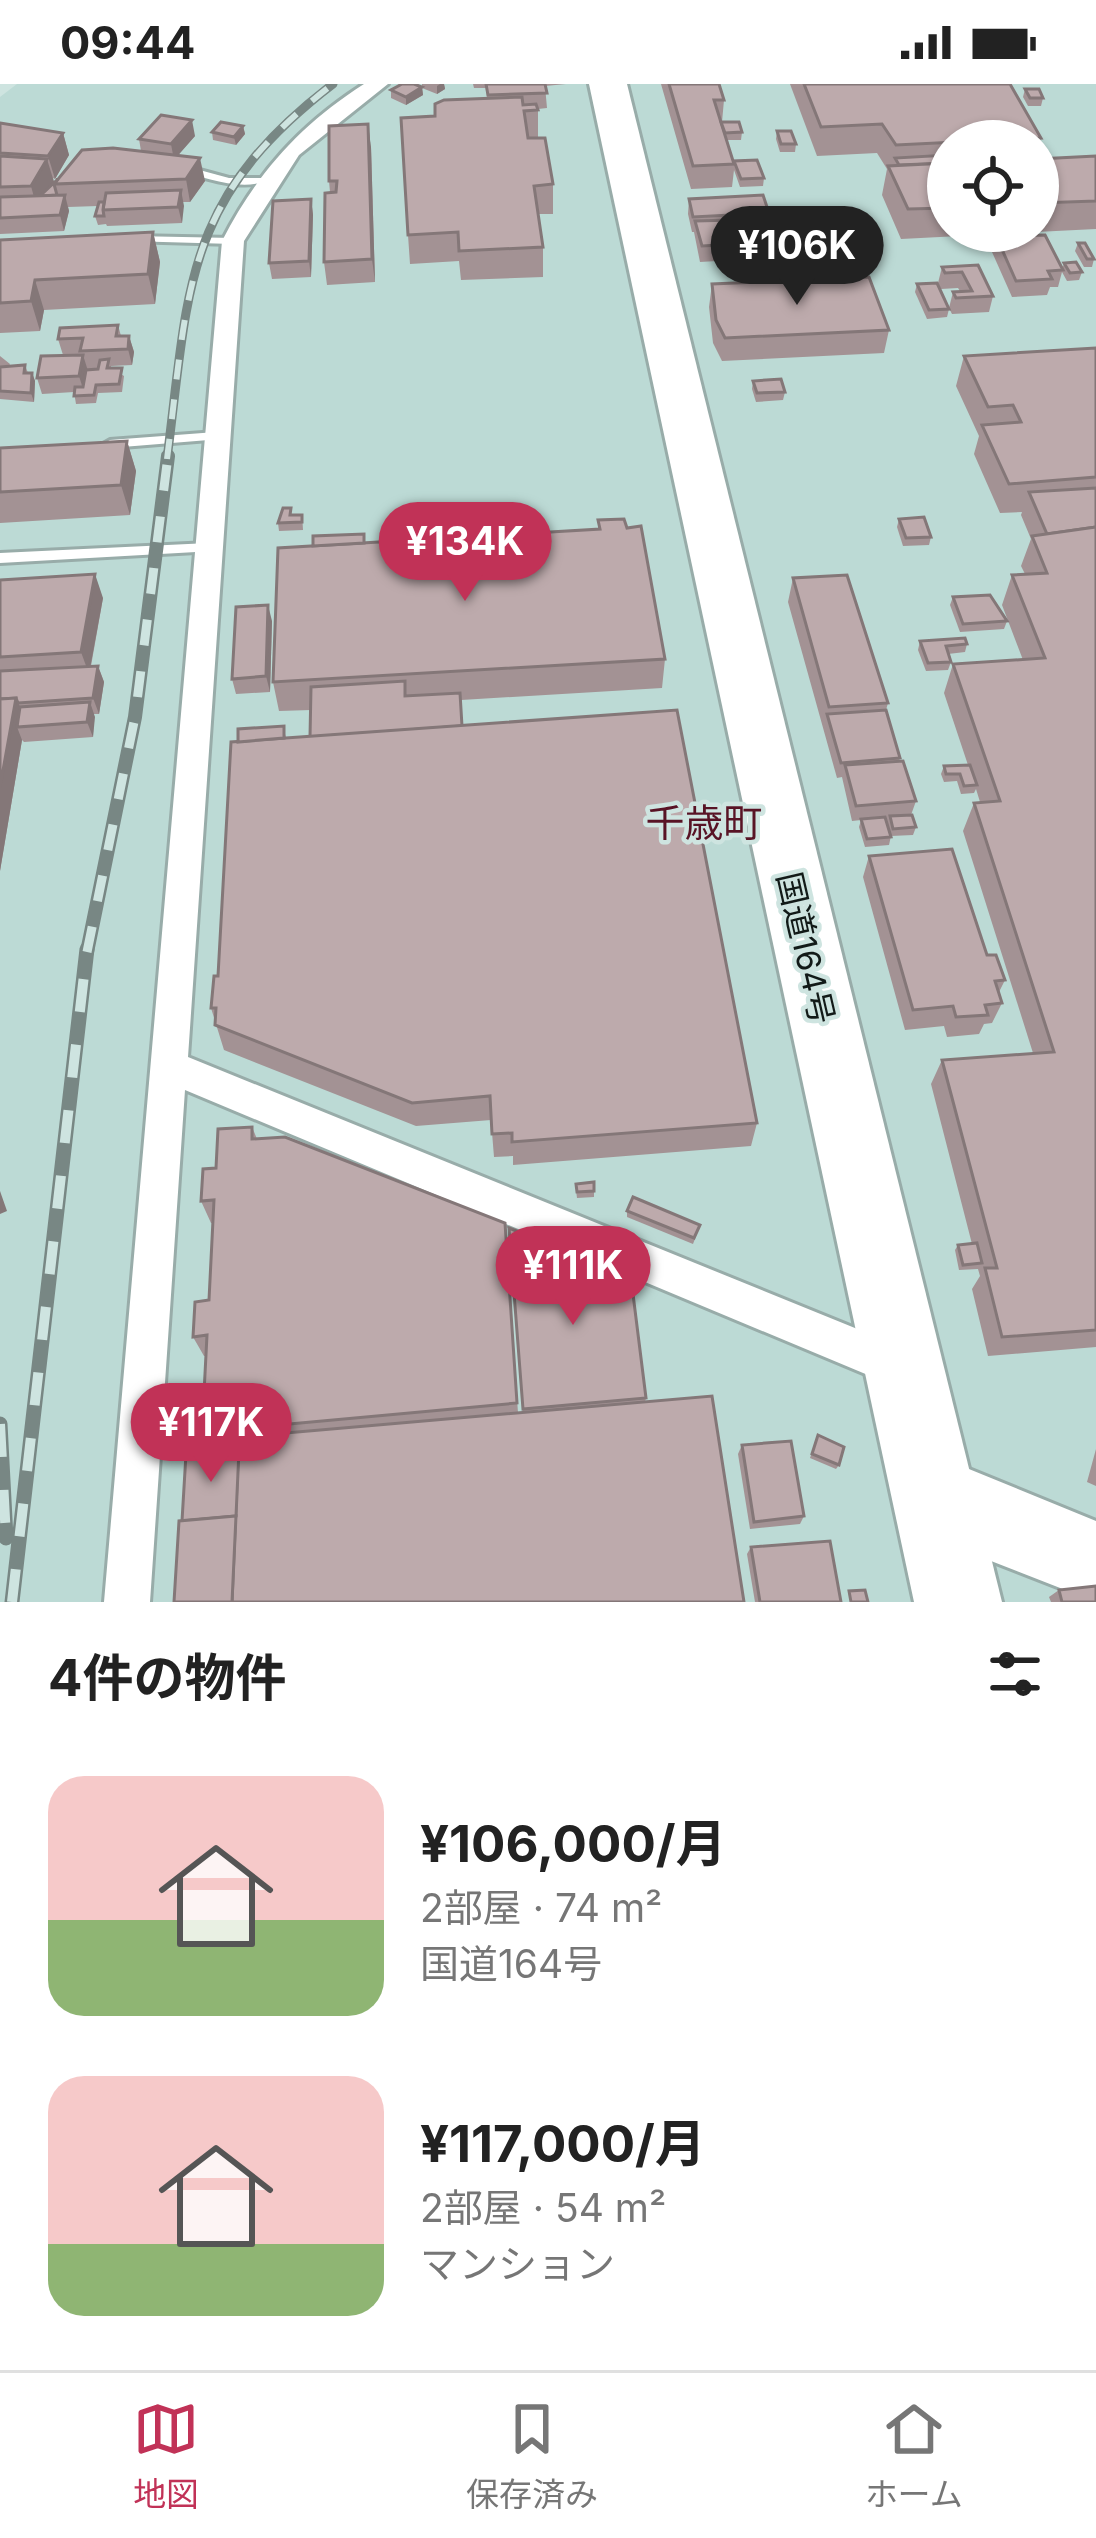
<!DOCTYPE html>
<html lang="ja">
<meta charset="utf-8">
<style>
:root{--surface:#fff;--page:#f6f6f6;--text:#222;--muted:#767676;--line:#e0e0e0;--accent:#c13257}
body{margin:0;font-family:Inter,"Noto Sans JP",sans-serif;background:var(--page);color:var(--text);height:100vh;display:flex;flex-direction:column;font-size:45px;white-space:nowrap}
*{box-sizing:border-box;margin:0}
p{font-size:39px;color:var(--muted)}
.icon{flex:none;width:66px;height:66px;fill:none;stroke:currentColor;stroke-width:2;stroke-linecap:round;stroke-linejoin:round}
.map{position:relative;height:1518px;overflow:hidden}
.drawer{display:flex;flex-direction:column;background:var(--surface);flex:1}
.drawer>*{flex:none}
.buttons{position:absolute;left:927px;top:36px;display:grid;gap:24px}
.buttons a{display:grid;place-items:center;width:132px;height:132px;border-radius:50%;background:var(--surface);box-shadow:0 3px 9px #0004;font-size:60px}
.price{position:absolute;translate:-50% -102px;padding:0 27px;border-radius:42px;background:var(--accent);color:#fff;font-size:39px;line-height:78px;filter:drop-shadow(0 3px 6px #0008)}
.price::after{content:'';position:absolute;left:50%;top:72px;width:36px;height:27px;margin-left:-18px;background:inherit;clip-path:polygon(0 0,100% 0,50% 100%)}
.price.current{background:#222;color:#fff}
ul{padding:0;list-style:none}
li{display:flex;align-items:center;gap:36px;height:300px;padding:0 48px}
li span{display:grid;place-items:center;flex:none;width:336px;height:240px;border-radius:36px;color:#555}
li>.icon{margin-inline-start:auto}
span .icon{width:144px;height:144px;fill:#fffc;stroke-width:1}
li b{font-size:51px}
h2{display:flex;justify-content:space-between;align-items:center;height:144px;padding:0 48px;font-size:51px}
.status{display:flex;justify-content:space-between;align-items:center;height:84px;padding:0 60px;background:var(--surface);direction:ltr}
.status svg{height:33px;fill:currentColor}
.tabs{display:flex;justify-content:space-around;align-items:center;height:168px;border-top:3px solid var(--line);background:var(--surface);font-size:33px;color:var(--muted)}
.tabs a{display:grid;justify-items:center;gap:6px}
.tabs .current{color:var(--accent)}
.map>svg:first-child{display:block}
.built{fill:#bcdad5;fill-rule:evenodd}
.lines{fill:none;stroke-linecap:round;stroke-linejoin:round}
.lane-casing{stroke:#98aca9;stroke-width:6}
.street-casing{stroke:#98aca9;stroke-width:6}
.highway-casing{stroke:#98aca9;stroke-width:6}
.lane{fill:#fff;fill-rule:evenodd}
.street{fill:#fff;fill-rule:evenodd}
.highway{fill:#fff;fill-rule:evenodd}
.rail-far2-casing{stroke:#788784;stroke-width:9}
.rail-far1-casing{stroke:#788784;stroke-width:14}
.rail-casing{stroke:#788784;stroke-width:15}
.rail-far2{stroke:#cee4e0;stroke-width:6;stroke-dasharray:20;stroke-linecap:butt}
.rail-far1{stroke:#cee4e0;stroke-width:9;stroke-dasharray:26;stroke-linecap:butt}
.rail{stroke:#cee4e0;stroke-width:10;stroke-dasharray:33;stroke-linecap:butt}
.wall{fill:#a39294}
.shaded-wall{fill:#847778}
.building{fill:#bdaaac;stroke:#847778;stroke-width:3}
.labels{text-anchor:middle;stroke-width:9;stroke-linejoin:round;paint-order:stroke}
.street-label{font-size:33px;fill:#121a18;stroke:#cee4e0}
.quarter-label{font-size:39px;fill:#581325;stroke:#cee4e0}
</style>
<div class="status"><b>09:44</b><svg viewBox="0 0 49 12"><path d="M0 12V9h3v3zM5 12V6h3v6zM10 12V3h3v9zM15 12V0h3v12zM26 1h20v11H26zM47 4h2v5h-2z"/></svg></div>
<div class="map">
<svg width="1096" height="1518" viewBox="0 0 1096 1518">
<rect width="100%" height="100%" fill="#cee4e0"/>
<path class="built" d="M17 0H1096V1518H0V13ZM948 57H1038V147H948Z"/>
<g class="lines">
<g class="lane-casing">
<g id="lane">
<path d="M181 81 229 94H262L267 97C239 107 206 94 177 86L176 84Z"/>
<polygon points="132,152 233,154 239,157 233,160 128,157 126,155"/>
<polygon points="216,348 223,352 221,355 110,364 103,360 110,356"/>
<polygon points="209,459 216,464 214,467 0,479 0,469"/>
</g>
</g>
<g class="street-casing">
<g id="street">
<path d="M364 0H388L299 71 244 157 188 973 914 1268 920 1283 914 1298 899 1304 185 1006 150 1518H104L222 157C257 89 300 41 364 0Z"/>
<polygon points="937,1372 1096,1437 1096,1518 932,1454 926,1438 932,1422 942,1418 921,1410 915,1394 921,1378"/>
</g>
</g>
<g class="highway-casing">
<polygon id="highway" points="589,0 627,0 1002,1518 914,1518"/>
</g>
<use href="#lane" class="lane"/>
<use href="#street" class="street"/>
<use href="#highway" class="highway"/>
<g class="rail-far2-casing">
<path id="rail-far2" d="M167 375C189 202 183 115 333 0"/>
</g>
<g class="rail-far1-casing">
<polyline id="rail-far1" points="87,868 135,633 168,372"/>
</g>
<g class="rail-casing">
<g id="rail">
<polyline points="0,1340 6,1454"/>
<polyline points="12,1518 87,865"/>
</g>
</g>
<use href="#rail-far2" class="rail-far2"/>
<use href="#rail-far1" class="rail-far1"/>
<use href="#rail" class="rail"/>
</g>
<g class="wall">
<polygon points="422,0 444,0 445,5 437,10 422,4 423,11 406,21 391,14 391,6 422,3"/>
<polygon points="473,0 566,0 545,2 547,24 538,25 538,54 553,100 553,130 538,130 543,163 543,193 461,196 459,177 410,180 408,151 435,32 487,14 486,4 474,4"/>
<polygon points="661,0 719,0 724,16 722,38 742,48 741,56 727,56 734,79 764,94 763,102 740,103 734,86 732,103 691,105"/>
<polygon points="790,0 1010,0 1041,54 1038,65 1038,57 948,57 948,147 1038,147 1038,75 1096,72 1096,145 901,155 882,111 887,85 877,69 817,72"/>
<polygon points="1025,5 1043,14 1041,22 1028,22 1023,13"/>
<polygon points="0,39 63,49 69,71 55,95 53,94 54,98 51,101 141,67 139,55 195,52 178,71 205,97 190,118 183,118 182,139 107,142 106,140 98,141 95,132 98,122 68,123 69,127 64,147 0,150"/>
<polygon points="243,42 245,50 236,61 213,56 212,48"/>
<polygon points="777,47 796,60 795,68 780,68 776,55"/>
<polygon points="371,63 375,198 327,201 324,178 330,108 329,97"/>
<polygon points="311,115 313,131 311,193 272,195 269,179"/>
<polygon points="689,115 769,129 768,135 778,160 776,175 781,197 889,246 884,269 722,277 713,259 709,223 712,200 769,197 764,182 764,176 757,176 754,167 718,168 717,177 700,178 694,148 692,148 688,130"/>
<polygon points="800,129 831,141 830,149 804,151 799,137"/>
<polygon points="153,148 160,178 155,220 44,226 40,247 0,249 0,156"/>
<polygon points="996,152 1062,186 1064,179 1082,188 1079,196 1067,197 1062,188 1058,203 1050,203 1047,211 1012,213 992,168"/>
<polygon points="1078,159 1094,175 1092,183 1084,183 1075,167"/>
<polygon points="808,168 832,181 831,189 812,190 807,176"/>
<polygon points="978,181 993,212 989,228 952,230 949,224 953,208 960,207 958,204 941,205 938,199 942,183"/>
<polygon points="917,200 949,225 947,233 927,235 915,208"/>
<polygon points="118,241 121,252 129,252 134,268 132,281 111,282 111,284 124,292 122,308 98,309 96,319 76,320 74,308 42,310 37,294 63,271 58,255"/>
<polygon points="1096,264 1096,1263 988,1272 972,1205 980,1192 978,1185 959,1186 955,1166 958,1161 972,1160 931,1000 942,976 1033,969 963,747 974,719 980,718 976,705 974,709 961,710 957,697 944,698 941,690 944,682 968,681 944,609 953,580 1023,576 1002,521 1012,491 1025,490 1021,482 1031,455 1021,431 1022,428 1000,429 974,370 979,352 956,302 964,272"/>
<polygon points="0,272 10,280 9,282 25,281 28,289 32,289 35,297 34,318 0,315"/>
<polygon points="753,297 785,308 783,316 756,318 752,305"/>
<polygon points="127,357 136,387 130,431 0,439 0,364"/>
<polygon points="302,431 303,446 279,447 278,439"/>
<polygon points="899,435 931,453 929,461 903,462 897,443"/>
<polygon points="598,436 665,575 662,604 461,616 462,642 757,1039 751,1062 513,1081 513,1072 494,1073 491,1036 416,1042 224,966 211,924 218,892 286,650 286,654 310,653 311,626 279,627 273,598 365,459 598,446"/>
<polygon points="793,494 888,619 886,626 900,674 899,677 916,717 911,731 916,743 913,751 891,752 889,761 865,763 859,743 861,736 852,737 842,693 837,694 788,518"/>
<polygon points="0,496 103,514 91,582 98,582 104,598 99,630 94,630 93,653 24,658 22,656 0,787"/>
<polygon points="953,513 1007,537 1004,545 960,548 950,521"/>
<polygon points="272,537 270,608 236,610 232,595"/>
<polygon points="920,557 967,560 965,568 948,570 951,578 948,586 926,587 918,566"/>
<polygon points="869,772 987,871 1005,896 998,910 1002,919 992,939 984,940 979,950 947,953 944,942 905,946 863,793"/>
<polygon points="252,1043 257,1055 505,1139 518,1329 523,1329 509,1144 646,1314 645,1318 182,1437 239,1366 239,1362 213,1364 202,1348 206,1272 204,1272 193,1253 209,1216 213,1139 211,1139 201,1117 216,1084"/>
<polygon points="594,1098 594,1113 577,1114 576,1106"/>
<polygon points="627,1127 698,1147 693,1160 627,1133"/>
<polygon points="818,1351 839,1381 836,1385 810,1374"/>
<polygon points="742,1361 804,1432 800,1440 750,1445 738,1370"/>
<polygon points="1096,1365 1096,1402 1087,1398"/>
<polygon points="751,1463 841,1518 755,1518 747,1470"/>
<polygon points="1059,1506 1096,1518 1051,1518 1049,1513"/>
</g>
<g class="shaded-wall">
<polygon points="440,0 444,0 445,5 437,10 437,2"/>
<polygon points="422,3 423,11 406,21 406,13"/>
<polygon points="192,36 195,52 174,76 171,60"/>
<polygon points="368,40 371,63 375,198 372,175"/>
<polygon points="243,42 245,50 236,61 234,53"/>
<polygon points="63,49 69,71 55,95 48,72"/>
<polygon points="200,74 205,97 190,118 186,95"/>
<polygon points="47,75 54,98 43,116 35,117 31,102"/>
<polygon points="181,106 184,122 182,139 178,123"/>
<polygon points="65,111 69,127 64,147 60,131"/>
<polygon points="311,115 313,131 311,193 309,177"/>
<polygon points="153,148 160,178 155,220 148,190"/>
<polygon points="35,196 44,226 40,247 31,217"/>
<polygon points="129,252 134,268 132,281 128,265"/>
<polygon points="83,271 88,287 84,308 79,292"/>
<polygon points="32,289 35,297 34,318 31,309"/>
<polygon points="127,357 136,387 130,431 121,401"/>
<polygon points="95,490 103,514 89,590 81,568"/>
<polygon points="268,521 272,537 270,608 266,592"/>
<polygon points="98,582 104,598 99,630 93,614"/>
<polygon points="16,614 26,636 17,643 22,656 0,787 0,703"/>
<polygon points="90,618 95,633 93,653 87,638"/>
<polygon points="0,1107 7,1127 0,1130"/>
</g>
<g class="building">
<polygon points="402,0 414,0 422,3 406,13 391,6"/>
<polygon points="486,0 545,0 547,9 488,11"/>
<polygon points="669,0 719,0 724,16 714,16 734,80 693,82"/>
<polygon points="804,0 1010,0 1041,54 896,61 882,40 821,43"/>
<polygon points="1025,5 1039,5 1043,14 1030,14"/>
<polygon points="522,13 523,21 536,20 538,26 524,27 528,54 545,54 553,100 534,102 543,163 459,167 458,148 408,151 401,34 435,32 435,20 444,16"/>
<polygon points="161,31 192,36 171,60 139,55"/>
<polygon points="221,38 243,42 234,53 212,48"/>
<polygon points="721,38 739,38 742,48 725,49"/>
<polygon points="0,39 63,49 48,72 0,69"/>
<polygon points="368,40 372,175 324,178 325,109 336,108 337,97 329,97 329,42"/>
<polygon points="777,47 791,47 796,60 781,60"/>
<polygon points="113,64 200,74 186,95 54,100 82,66"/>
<polygon points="948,71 948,79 899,81 895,74"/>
<polygon points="0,72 47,75 31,102 0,103"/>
<polygon points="1096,72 1096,117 1038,119 1038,75"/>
<polygon points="757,76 764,94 741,95 734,77"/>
<polygon points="948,79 948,124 908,125 888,82"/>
<polygon points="58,95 54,100 57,111 40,112"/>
<polygon points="181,106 178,123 103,126 106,109"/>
<polygon points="65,111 60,131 0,134 0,113"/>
<polygon points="763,111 769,129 693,133 689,115"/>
<polygon points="311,115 309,177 269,179 273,117"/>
<polygon points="99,118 104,118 103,126 104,132 95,132"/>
<polygon points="826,128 831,141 805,143 800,129"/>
<polygon points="770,135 778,160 759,160 756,151 716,153 719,161 702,162 695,137"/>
<polygon points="153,148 148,190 35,196 31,217 0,219 0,156"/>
<polygon points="1045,151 1063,186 1048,187 1052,195 1016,197 996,152"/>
<polygon points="1078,159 1085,159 1094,175 1087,175"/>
<polygon points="808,168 828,168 832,181 813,181"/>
<polygon points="775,173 781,193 771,194 765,174"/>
<polygon points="1076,178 1082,188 1070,189 1064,179"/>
<polygon points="978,181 993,212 956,214 953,208 972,207 962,188 945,189 942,183"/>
<polygon points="869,193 889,246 725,254 716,236 712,200"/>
<polygon points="937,199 949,225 929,226 917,200"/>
<polygon points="118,241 116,252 129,252 128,265 80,267 83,254 58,255 60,244"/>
<polygon points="1096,264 1096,393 1009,400 982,341 1021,338 1013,321 988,323 964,272"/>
<polygon points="83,271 79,292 37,294 41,272"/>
<polygon points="109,275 107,284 122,284 119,300 96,301 94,311 74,312 75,303 83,303 86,286 98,285 100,276"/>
<polygon points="25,281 24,289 32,289 31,309 0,307 0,283"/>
<polygon points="781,295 785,308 757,309 753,297"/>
<polygon points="127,357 121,401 0,408 0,364"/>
<polygon points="1096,404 1096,443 1047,450 1029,408"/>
<polygon points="283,424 291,424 290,431 302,431 302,438 278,439"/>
<polygon points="924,433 931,453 906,454 899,435"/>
<polygon points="624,435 627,444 641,442 665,575 273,598 278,464 600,445 598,436"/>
<polygon points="1096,443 1096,1246 1002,1253 985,1184 997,1184 942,976 1054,968 974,719 1000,717 953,580 1045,574 1012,491 1047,489 1032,452"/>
<polygon points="405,444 429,444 429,455 405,457"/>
<polygon points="364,450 364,459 313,462 313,452"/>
<polygon points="95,490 81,568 0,573 0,496"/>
<polygon points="847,491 888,619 829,623 793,494"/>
<polygon points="990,511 1007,537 963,540 953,513"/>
<polygon points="268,521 266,592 232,595 236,523"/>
<polygon points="965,554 967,560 946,562 951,578 928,579 920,557"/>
<polygon points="98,582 93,614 18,619 16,614 0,615 0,587"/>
<polygon points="405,597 405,612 460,609 462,642 310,653 311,603"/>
<polygon points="16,614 0,703 0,615"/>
<polygon points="90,618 87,638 17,643 20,623"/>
<polygon points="677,626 757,1039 512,1058 512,1049 492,1050 490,1012 412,1019 215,941 216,924 211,924 214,892 218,892 231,658"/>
<polygon points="886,626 900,674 841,679 827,630"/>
<polygon points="284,642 284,654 238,658 238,645"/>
<polygon points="903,677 916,717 856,722 845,681"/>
<polygon points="970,681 977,701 964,702 960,690 946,690 944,682"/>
<polygon points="912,731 916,743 893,745 890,732"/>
<polygon points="885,733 891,753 867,755 861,735"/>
<polygon points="952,765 987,871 996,871 1005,896 995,897 1002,919 985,921 988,931 956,933 953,922 913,926 869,772"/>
<polygon points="252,1043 252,1055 285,1053 505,1139 517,1319 202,1348 207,1251 193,1253 195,1218 209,1216 214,1116 201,1117 203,1085 216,1084 218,1045"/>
<polygon points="594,1098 594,1107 577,1108 576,1100"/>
<polygon points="633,1113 700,1141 694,1154 627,1127"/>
<polygon points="509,1144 631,1194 646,1314 523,1325"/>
<polygon points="977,1159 982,1179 963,1181 958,1161"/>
<polygon points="712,1312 744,1518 232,1518 239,1353"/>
<polygon points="818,1351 844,1363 839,1381 812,1370"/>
<polygon points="791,1357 804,1432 754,1438 742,1361"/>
<polygon points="239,1366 236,1432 182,1437 186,1370"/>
<polygon points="236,1432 232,1518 174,1518 179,1437"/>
<polygon points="830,1457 841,1518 760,1518 751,1463"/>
<polygon points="1096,1502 1096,1518 1062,1518 1059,1506"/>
<polygon points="865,1506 868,1518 851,1518 849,1507"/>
</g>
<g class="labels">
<g class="street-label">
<text transform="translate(806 864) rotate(77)" y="12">国道164号</text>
</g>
<g class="quarter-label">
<text x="704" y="753">千歳町</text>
</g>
</g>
</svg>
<div class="buttons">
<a><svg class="icon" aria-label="locate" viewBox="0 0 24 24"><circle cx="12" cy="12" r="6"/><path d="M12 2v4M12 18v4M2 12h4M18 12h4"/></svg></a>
</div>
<b class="price current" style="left:797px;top:224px">¥106K</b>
<b class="price" style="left:465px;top:520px">¥134K</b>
<b class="price" style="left:573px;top:1244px">¥111K</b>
<b class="price" style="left:211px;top:1401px">¥117K</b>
</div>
<section class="drawer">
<h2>4件の物件<svg class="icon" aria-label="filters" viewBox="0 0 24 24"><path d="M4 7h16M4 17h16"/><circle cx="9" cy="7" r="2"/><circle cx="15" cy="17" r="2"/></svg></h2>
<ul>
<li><span style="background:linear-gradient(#f6c9c9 60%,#8fb573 0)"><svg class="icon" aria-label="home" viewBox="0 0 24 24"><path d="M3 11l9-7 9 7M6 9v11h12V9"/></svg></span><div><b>¥106,000/月</b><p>2部屋 · 74 m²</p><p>国道164号</p></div></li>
<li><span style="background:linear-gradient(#f6c9c9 70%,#8fb573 0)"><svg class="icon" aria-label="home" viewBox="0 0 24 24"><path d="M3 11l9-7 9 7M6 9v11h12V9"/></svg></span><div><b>¥117,000/月</b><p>2部屋 · 54 m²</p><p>マンション</p></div></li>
</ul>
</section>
<nav class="tabs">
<a class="current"><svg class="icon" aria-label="map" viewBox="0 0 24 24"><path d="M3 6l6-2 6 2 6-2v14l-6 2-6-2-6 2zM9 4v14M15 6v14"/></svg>地図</a>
<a><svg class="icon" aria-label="saved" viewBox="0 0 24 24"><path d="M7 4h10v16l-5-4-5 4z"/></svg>保存済み</a>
<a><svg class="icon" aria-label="home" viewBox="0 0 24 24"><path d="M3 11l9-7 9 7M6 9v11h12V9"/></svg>ホーム</a>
</nav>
